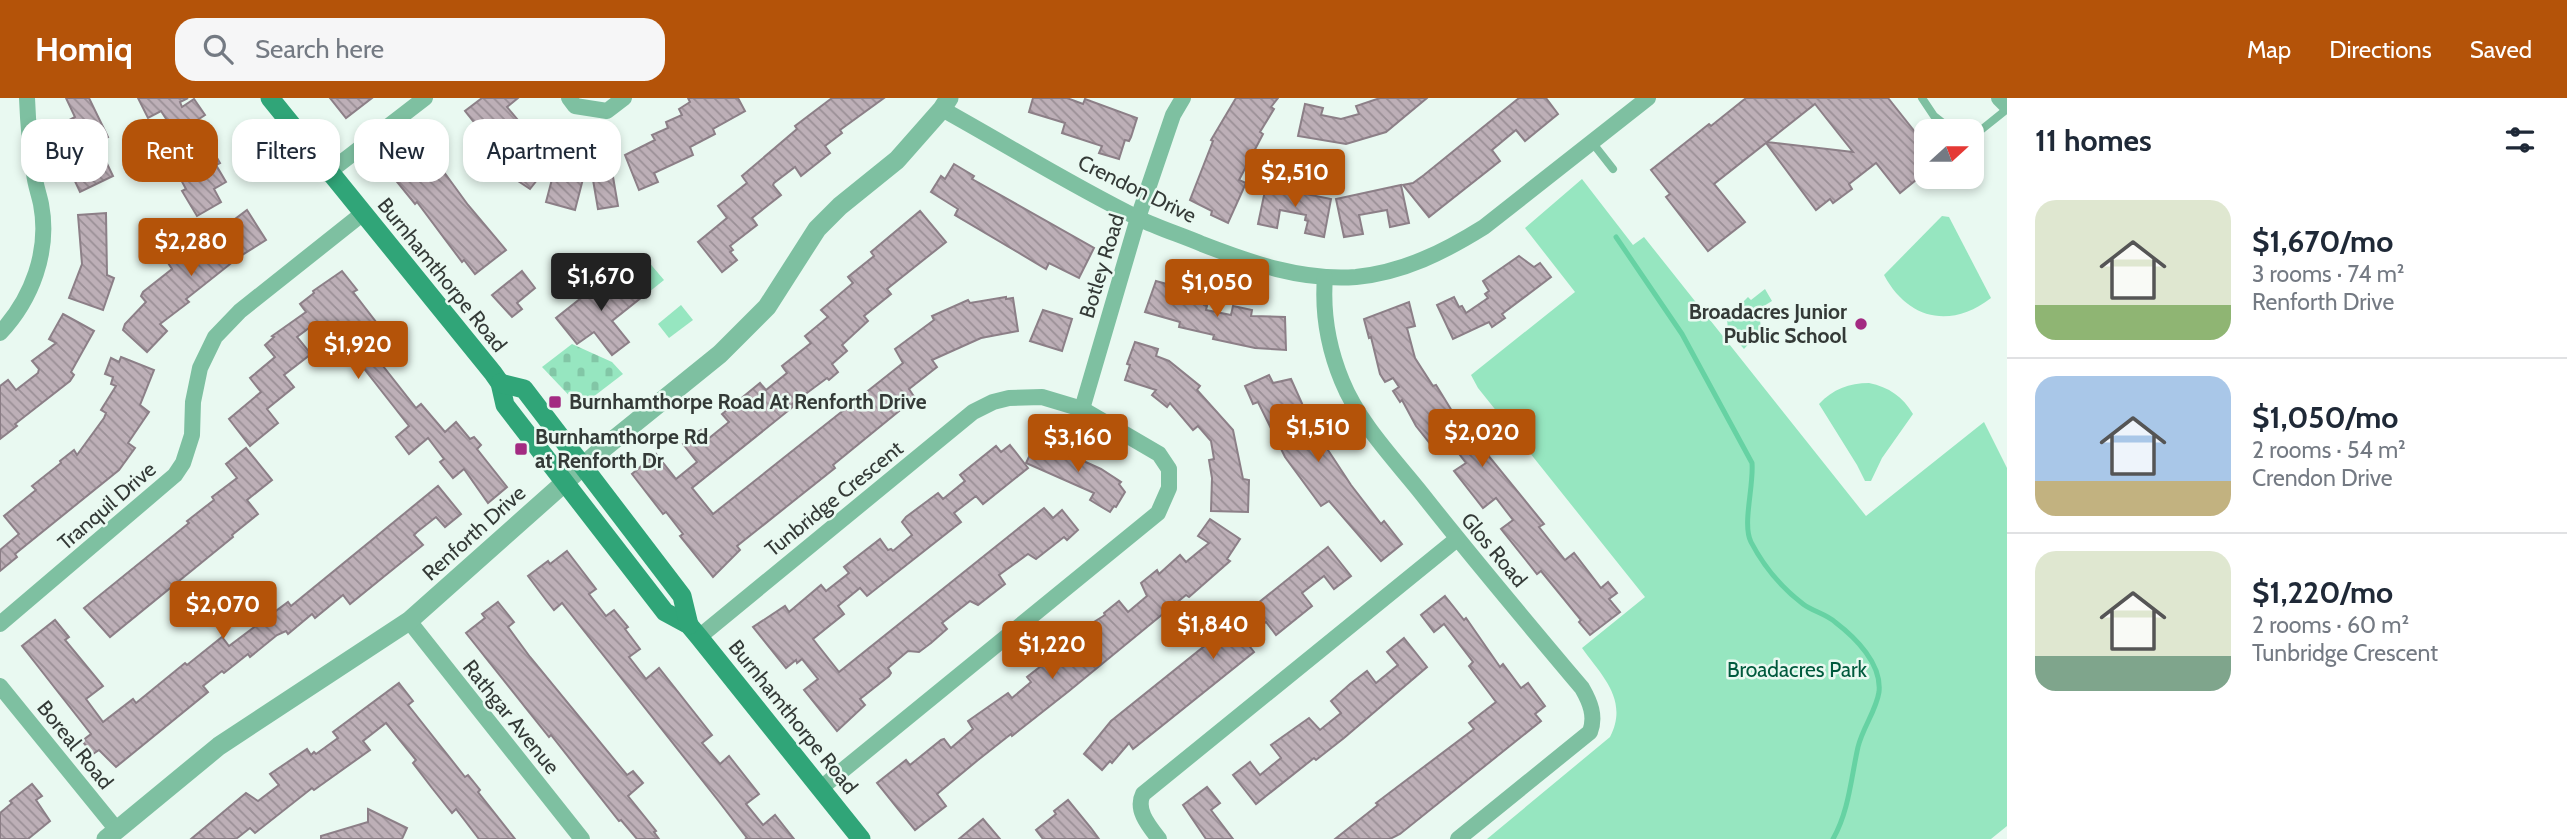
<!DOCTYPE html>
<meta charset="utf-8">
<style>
:root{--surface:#fff;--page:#f6f6f7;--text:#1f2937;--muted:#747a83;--line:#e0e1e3;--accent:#b45309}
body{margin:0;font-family:Cabin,sans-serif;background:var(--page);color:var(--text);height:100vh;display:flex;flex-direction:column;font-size:26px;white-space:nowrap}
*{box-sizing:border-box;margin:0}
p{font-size:23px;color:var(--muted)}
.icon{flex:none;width:38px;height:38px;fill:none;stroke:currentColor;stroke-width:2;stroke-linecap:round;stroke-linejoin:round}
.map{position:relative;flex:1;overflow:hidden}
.details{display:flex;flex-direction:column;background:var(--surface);width:560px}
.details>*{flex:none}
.banner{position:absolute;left:21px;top:21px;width:665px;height:63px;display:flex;gap:14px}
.needle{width:46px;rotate:69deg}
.buttons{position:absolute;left:1914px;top:21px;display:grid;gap:14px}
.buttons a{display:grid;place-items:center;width:70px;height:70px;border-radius:14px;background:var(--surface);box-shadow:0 4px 10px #0003;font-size:35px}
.price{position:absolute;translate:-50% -60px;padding:0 16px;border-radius:7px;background:var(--accent);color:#fff;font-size:23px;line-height:46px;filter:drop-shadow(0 2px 4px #0008)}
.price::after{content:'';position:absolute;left:50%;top:42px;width:21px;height:16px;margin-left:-10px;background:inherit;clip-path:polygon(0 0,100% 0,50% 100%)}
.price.on{background:#222;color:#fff}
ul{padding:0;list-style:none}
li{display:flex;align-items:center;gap:21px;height:175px;padding:0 28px}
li+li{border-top:2px solid var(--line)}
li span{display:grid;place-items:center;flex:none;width:196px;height:140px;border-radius:21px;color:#555}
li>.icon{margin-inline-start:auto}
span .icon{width:84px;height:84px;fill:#fffc;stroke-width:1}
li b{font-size:30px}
h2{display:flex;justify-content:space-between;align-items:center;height:84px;padding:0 28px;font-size:30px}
.pill{padding:0 24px;border-radius:21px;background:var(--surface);box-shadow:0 4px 10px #0003;font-size:24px;line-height:63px}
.pill.on{background:var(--accent);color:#fff}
header{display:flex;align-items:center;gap:42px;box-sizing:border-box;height:98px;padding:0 35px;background:var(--accent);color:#fff}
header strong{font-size:33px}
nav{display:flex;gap:38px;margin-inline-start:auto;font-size:24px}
.search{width:490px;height:63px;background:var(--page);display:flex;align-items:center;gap:18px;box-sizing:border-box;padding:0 24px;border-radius:21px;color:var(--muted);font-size:26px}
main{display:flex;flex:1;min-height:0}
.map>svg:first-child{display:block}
.cemetery{fill:url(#cemetery-stones)}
.green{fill:#96e6c0}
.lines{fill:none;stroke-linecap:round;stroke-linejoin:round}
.stream{stroke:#66d2a3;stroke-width:5}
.building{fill:url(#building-back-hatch);stroke:#8c7f87;stroke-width:2;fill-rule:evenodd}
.service{stroke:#7ec0a1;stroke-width:8}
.minor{stroke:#7ec0a1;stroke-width:16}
.tertiary{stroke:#7ec0a1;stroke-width:19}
.secondary{stroke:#30a578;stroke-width:19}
.poi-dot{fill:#a32b82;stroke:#e9f9f1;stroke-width:2.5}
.labels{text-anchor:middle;stroke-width:5;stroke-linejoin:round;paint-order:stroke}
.street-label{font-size:21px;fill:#343a37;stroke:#e9f9f1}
.poi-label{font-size:21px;font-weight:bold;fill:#343a37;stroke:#e9f9f1;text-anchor:start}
.park-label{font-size:21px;fill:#005a3d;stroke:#e9f9f1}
</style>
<header>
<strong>Homiq</strong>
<div class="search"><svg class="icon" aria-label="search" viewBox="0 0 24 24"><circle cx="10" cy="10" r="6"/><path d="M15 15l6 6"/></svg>Search here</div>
<nav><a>Map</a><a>Directions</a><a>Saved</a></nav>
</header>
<main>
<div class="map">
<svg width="2007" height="741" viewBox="0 0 2007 741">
<defs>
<pattern id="cemetery-stones" width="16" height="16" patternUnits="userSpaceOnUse" patternTransform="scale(1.75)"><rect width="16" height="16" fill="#96e6c0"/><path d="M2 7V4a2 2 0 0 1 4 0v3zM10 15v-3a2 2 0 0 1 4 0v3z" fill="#82c6a6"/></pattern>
<pattern id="building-back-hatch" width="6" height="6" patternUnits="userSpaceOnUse" patternTransform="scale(1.75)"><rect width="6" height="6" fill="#bdafb7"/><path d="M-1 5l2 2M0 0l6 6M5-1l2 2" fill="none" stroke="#9a8f96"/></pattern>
</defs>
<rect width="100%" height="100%" fill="#e9f9f1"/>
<polygon class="cemetery" points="572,246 612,264 623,276 580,309 542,269"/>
<g class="green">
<path d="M1582 81 1633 147 1644 139 1866 418 1984 324 2007 370V728L1991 741H1487L1610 639C1629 602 1602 578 1582 550L1645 499 1478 290 1471 277 1575 194 1525 130Z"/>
<path d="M1942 118 1949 119 1991 200C1951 231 1908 222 1884 177Z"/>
<polygon points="637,157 647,162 664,182 649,194 635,175 629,179 621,170"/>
<polygon points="1765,191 1772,203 1759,211 1761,232 1744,251 1728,233 1727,220 1748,199 1751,202"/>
<polygon points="681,207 693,222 669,240 658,226"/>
<path d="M1869 285C1889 289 1903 299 1913 316L1882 360 1871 383H1865L1857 367 1819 306C1833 291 1849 285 1869 285Z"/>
</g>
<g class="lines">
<path class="stream" d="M1616 139 1682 236 1752 365C1754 388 1742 426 1751 444 1763 467 1782 490 1803 506 1812 513 1826 516 1835 524 1856 540 1882 566 1879 594 1876 613 1863 629 1858 649 1851 680 1849 713 1833 741"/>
</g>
<g class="building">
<polygon points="66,0 89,0 108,39 97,45 113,78 80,94 66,64 77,59 62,26 75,19"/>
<polygon points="138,0 188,0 180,4 182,9 194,1 205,17 176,36 161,13 148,20"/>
<polygon points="330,0 372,0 346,20"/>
<polygon points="482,0 518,0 507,9 523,28 520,30 528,39 525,42 552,63 530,91 506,75 508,72 482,39 484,37 465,13"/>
<polygon points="688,0 738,0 745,13 713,31 715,36 690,49 693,57 654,75 658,84 639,92 625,57 655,42 652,37 668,30 666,24 682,17 679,11 690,4"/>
<polygon points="832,0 884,0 840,32 842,35 825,48 830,55 801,78 795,69 774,85 773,87 781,97 752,120 757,127 730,148 733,152 730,154 737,162 722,174 698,144 727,120 718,108 747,85 742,78 797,31 795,28"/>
<polygon points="1033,0 1067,0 1083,6 1085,1 1137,20 1131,39 1129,43 1125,42 1119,61 1099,55 1102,48 1062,35 1065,25 1029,14"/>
<polygon points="1236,0 1278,0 1271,9 1274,11 1260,34 1263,36 1239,82 1246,85 1228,125 1211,117 1212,113 1190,102 1213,43 1211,42"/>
<polygon points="1380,0 1427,0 1386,34 1346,46 1298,38 1305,6 1323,10 1321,17 1341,21 1359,16 1356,8"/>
<polygon points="1519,0 1546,0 1558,16 1525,43 1516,32 1492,52 1500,63 1429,119 1403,87 1413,85 1424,77"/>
<path d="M1746 0H1888L1927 49V73L1900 95 1876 65 1849 86 1852 91 1833 105 1830 101 1816 112 1766 45 1714 86 1745 124 1708 153 1666 99 1670 96 1651 72 1709 26 1711 28ZM1815 6 1853 54 1767 44Z"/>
<polygon points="192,45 199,58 212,51 220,65 216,67 226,84 214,91 221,104 197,118 182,93 186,91 168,58"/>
<polygon points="425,48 468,107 506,152 475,176 464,162 462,164 417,104 415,106 389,74"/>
<polygon points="556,66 563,72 584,77 575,112 546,104"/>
<polygon points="954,66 974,78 972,81 1094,150 1079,180 1049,165 1046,171 955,117 958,111 931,94 941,78 945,81"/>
<polygon points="612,73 618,108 598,111 592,76"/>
<polygon points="1401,87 1409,125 1390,129 1387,112 1359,117 1363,136 1344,139 1336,101"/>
<polygon points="1266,88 1331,101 1324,139 1305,135 1308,123 1305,122 1306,117 1280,112 1277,130 1258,126"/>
<polygon points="247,112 266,142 239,159 186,201 189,204 160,226 167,233 147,254 123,232 125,226 146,204 141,198 143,194 172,171 168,165 192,147 195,151"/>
<polygon points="920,113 946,144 887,191 891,196 864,218 868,223 842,247 847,253 832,266 838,274 829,282 827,280 792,306 794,308 692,390 713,416 903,265 895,251 934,222 932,218 968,202 970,205 1006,199 1006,201 1013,200 1018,233 981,240 932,262 937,269 909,291 915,300 833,367 835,370 737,448 740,452 713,479 680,438 683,436 666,414 663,416 632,376 656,356 676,381 697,364 683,346 701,332 708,341 729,324 722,316 760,285 766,292 787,275 782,268 811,245 805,238 828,219 821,212 853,185 848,179 874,158 871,154"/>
<polygon points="106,115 107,177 114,180 103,212 69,200 82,166 78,117"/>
<polygon points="1519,158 1534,169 1540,165 1551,179 1502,216 1505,220 1492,229 1489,224 1453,241 1437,207 1454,199 1459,209 1462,208 1466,215 1488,200 1485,196 1489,193 1483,183"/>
<polygon points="342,173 357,192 353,194 390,242 381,249 391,262 383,268 416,310 421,306 445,334 456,324 470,341 474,339 481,347 477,351 507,389 488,405 464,371 453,380 440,364 444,361 428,340 409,356 396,339 409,328 347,249 341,254 317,224 297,239 311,256 284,277 294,289 267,311 278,325 250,348 229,321 261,294 250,280 275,259 265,247 274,239 272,238 306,214 300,206 314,195 313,193"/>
<polygon points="522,173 535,190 517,205 522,211 512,219 492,197"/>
<polygon points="614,174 624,186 629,182 642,199 612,223 629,244 612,257 594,234 577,246 556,220"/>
<polygon points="1156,183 1206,197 1204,207 1207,208 1206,212 1231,217 1233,208 1252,212 1251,218 1285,219 1286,252 1255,250 1213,241 1214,237 1179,229 1180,224 1145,214"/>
<polygon points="1409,204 1415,228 1407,230 1415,260 1433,288 1436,287 1452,313 1544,426 1539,429 1565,462 1574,455 1601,490 1608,484 1617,495 1609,501 1620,514 1590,537 1579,524 1581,522 1541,473 1537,476 1501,431 1513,422 1496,400 1483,410 1454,373 1466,365 1449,343 1436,353 1416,328 1402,302 1400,304 1393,293 1399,289 1393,280 1385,284 1380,276 1371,239 1369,240 1364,221"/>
<polygon points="1043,212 1072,221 1062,253 1030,243"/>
<polygon points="63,216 94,233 71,274 74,277 70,283 15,326 17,328 0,341 0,288 8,282 16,292 38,275 39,271 32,263 56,245 49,241"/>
<polygon points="1135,244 1158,251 1156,258 1169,263 1200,288 1197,292 1233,332 1243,381 1249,382 1248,414 1211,413 1212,380 1209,362 1214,361 1211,343 1198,328 1193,332 1170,305 1167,309 1152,297 1156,292 1125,282 1130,267 1127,266"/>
<polygon points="121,259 154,272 140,307 149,314 128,345 135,350 119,372 15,456 17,459 0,473 0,452 19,436 4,418 36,392 32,388 61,365 60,363 74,352 77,357 104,320 106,315 101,312 116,288 111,286 113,279 105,276 111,260 119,264"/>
<polygon points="1269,277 1273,285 1291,281 1309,321 1299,326 1310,351 1324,342 1324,346 1351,387 1381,426 1384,423 1402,446 1381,463 1329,403 1321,408 1285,359 1258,304 1253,306 1245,288"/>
<polygon points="1037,342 1101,371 1121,384 1119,386 1125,394 1116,409 1114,408 1110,414 1090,402 1094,395 1026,365"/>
<polygon points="1010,347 1028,370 983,406 976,398 954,415 961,424 867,498 860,490 838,508 844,516 813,541 839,574 1044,410 1053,420 1062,412 1078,432 1067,442 1064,439 1036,461 1028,456 999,477 1005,486 978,507 970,503 942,525 947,531 931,545 919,554 908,553 888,570 891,575 889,578 860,601 865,607 837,633 804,592 818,581 802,561 797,565 796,562 786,570 753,529 785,508 789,514 821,487 826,493 849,475 844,469 880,441 888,452 891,451 893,453 912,437 902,424 906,419 938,395 943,401 965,383 960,377 996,348 1001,354"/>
<polygon points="246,350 272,382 247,402 258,416 232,437 233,439 110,539 84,510 189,425 187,423 214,402 212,399 237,380 226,366"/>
<polygon points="438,388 461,416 445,429 436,419 417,434 414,437 423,447 350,506 343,497 315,520 312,516 288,536 286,533 277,537 250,559 248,556 224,575 222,573 203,588 208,594 116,669 99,652 93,656 82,643 91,636 22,548 55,522 69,539 65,542 103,588 86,601 103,624 133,601 136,605 185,565 187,567 222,539 229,548 288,504 291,508"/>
<polygon points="1210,421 1240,441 1227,461 1230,463 1189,499 1186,497 1069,593 1012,638 1011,636 978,662 937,696 946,708 915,732 877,685 906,662 910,667 941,642 944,641 951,650 973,631 968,623 1008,595 1012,600 1031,584 1027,579 1063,551 1071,561 1074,559 1076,562 1096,546 1085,533 1090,529 1089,527 1105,517 1104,515 1119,503 1128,514 1147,498 1141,485 1157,472 1159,476 1180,457 1186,464 1209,445 1198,438"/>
<polygon points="1328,449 1351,478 1334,491 1324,478 1302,495 1312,508 1276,537 1266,524 1244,541 1254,554 1133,651 1129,645 1112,665 1110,663 1102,672 1084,656 1111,623"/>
<polygon points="567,453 596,491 589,496 606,518 614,512 628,529 625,531 640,551 629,559 646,581 659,570 712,637 702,645 720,666 729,658 759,696 746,706 763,727 775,717 794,741 745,741 747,740 717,701 562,505 554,512 546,502 528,478 548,463 550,466"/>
<polygon points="1445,498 1464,522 1466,520 1500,569 1503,566 1521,590 1528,585 1545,608 1535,616 1541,623 1400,736 1390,741 1335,741 1378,707 1376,705 1474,631 1469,625 1496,604 1469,568 1473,564 1444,526 1434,534 1421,517"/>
<polygon points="498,504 514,524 508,529 530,559 627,677 633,673 643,685 628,698 656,733 654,734 659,741 637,741 621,722 619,723 551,637 549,639 466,535 485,520 482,516"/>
<polygon points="1404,540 1427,569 1344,640 1316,662 1314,660 1256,706 1233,677 1250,664 1260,677 1281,660 1271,647 1309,620 1320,632 1341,615 1331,603 1350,586 1367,573 1376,585 1398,567 1387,554"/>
<polygon points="399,585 413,603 408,607 465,679 468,677 480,692 478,694 515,741 479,741 456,711 452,715 432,690 413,665 416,662 386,625 363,643 370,652 314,692 312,690 255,735 250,730 236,741 191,741 246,695 258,703 279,687 270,676 307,651 311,657 314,654 316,656 338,640 333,634"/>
<polygon points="32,686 42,698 36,702 50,723 28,741 0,741 0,715 12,705 10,703"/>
<polygon points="1207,689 1220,705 1211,712 1233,741 1206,741 1183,707"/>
<polygon points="1068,702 1091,730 1099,741 1043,741 1036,732 1056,716 1054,713"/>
<polygon points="368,711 407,730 402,741 321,741 321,738 368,724"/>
<polygon points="983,721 1000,741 959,741"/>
</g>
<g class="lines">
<g class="service">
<polyline points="1922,0 1934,18 1953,33"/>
<polyline points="1972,35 1981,32 2007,11"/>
<polyline points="1591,43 1613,71"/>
</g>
<g class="minor">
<polyline points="569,0 575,8 607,13 624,0"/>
<polyline points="1999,0 2007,8"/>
<path d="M942 11C1007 47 1071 87 1138 120 1158 130 1181 137 1202 146 1251 165 1302 183 1356 179 1404 174 1444 154 1484 129L1648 0"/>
<polyline points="329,74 425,0"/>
<path d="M1325 179C1322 216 1328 249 1342 283 1359 325 1394 361 1422 396 1474 462 1528 526 1582 590 1590 604 1596 618 1590 634L1458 741"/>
<path d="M0 235C32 201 50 153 41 106 39 96 35 86 34 75 30 50 28 25 27 0"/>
<polyline points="1082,311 1138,120 1173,17 1183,0"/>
<polyline points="409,523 582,741"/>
<polyline points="0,526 175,377 183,365 192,337 193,304 200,270 215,239 240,213 362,116"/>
<polyline points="699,539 973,314 993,304 1009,300 1042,299 1082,311 1159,356 1169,371 1169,390 1158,415 821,690"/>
<polyline points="0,588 117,732"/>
<path d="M1159 741C1149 728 1135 712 1143 696L1457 441"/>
</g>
<polyline class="tertiary" points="106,741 219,648 409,523 600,353 720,256 767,209 817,131 840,108 897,62 942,11 949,0"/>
<g class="secondary">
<polyline points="270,0 493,275 500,285 505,307 665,514 689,527 699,539 861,741"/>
<polyline points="500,285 524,291 682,498 689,527"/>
</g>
</g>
<g class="poi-dot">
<circle cx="1861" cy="226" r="7"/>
<rect x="548" y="297" width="14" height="14" rx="3.5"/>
<rect x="514" y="344" width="14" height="14" rx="3.5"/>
</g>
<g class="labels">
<g class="street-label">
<text transform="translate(1137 91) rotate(26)" y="7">Crendon Drive</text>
<text transform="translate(1102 168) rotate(-73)" y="7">Botley Road</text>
<text transform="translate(442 177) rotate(51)" y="7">Burnhamthorpe Road</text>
<text transform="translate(834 401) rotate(-39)" y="7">Tunbridge Crescent</text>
<text transform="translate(107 408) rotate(-41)" y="7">Tranquil Drive</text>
<text transform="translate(474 435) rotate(-42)" y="7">Renforth Drive</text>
<text transform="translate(1494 452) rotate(50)" y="7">Glos Road</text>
<text transform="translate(511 619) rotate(51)" y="7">Rathgar Avenue</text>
<text transform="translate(793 619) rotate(51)" y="7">Burnhamthorpe Road</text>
<text transform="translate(75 647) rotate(51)" y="7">Boreal Road</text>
</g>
<g class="poi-label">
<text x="1847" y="221" text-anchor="end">Broadacres Junior<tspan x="1847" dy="24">Public School</tspan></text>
<text x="569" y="311">Burnhamthorpe Road At Renforth Drive</text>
<text x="535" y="346">Burnhamthorpe Rd<tspan x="535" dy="24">at Renforth Dr</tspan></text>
</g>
<g class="park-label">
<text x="1797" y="579">Broadacres Park</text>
</g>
</g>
</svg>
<div class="buttons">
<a><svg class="needle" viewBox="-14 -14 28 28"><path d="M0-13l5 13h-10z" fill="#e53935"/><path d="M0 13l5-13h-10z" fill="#747a83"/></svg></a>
</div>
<b class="price" style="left:1295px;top:111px">$2,510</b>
<b class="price" style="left:191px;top:180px">$2,280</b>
<b class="price on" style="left:601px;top:215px">$1,670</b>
<b class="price" style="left:1217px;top:221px">$1,050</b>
<b class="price" style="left:358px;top:283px">$1,920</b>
<b class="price" style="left:1318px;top:366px">$1,510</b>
<b class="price" style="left:1482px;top:371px">$2,020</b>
<b class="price" style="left:1078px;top:376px">$3,160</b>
<b class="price" style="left:223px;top:543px">$2,070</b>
<b class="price" style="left:1213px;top:563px">$1,840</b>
<b class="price" style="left:1052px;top:583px">$1,220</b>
<div class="banner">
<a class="pill">Buy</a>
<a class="pill on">Rent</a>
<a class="pill">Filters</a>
<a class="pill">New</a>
<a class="pill">Apartment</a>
</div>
</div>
<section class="details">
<h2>11 homes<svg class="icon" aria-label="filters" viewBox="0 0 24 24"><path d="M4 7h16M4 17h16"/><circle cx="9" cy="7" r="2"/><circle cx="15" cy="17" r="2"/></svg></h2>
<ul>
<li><span style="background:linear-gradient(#dfe7d0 75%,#8fb573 0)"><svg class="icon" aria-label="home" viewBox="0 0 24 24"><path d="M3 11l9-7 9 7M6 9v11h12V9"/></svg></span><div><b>$1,670/mo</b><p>3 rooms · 74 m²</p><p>Renforth Drive</p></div></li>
<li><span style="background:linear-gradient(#a9c7e8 75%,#c2b280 0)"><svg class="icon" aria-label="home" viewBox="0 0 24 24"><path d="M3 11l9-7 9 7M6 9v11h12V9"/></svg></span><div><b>$1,050/mo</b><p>2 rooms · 54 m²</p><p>Crendon Drive</p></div></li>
<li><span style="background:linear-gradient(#dfe7d0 75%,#7fa58c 0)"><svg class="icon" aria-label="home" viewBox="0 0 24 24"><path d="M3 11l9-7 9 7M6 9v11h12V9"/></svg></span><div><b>$1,220/mo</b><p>2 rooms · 60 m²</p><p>Tunbridge Crescent</p></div></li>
</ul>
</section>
</main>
